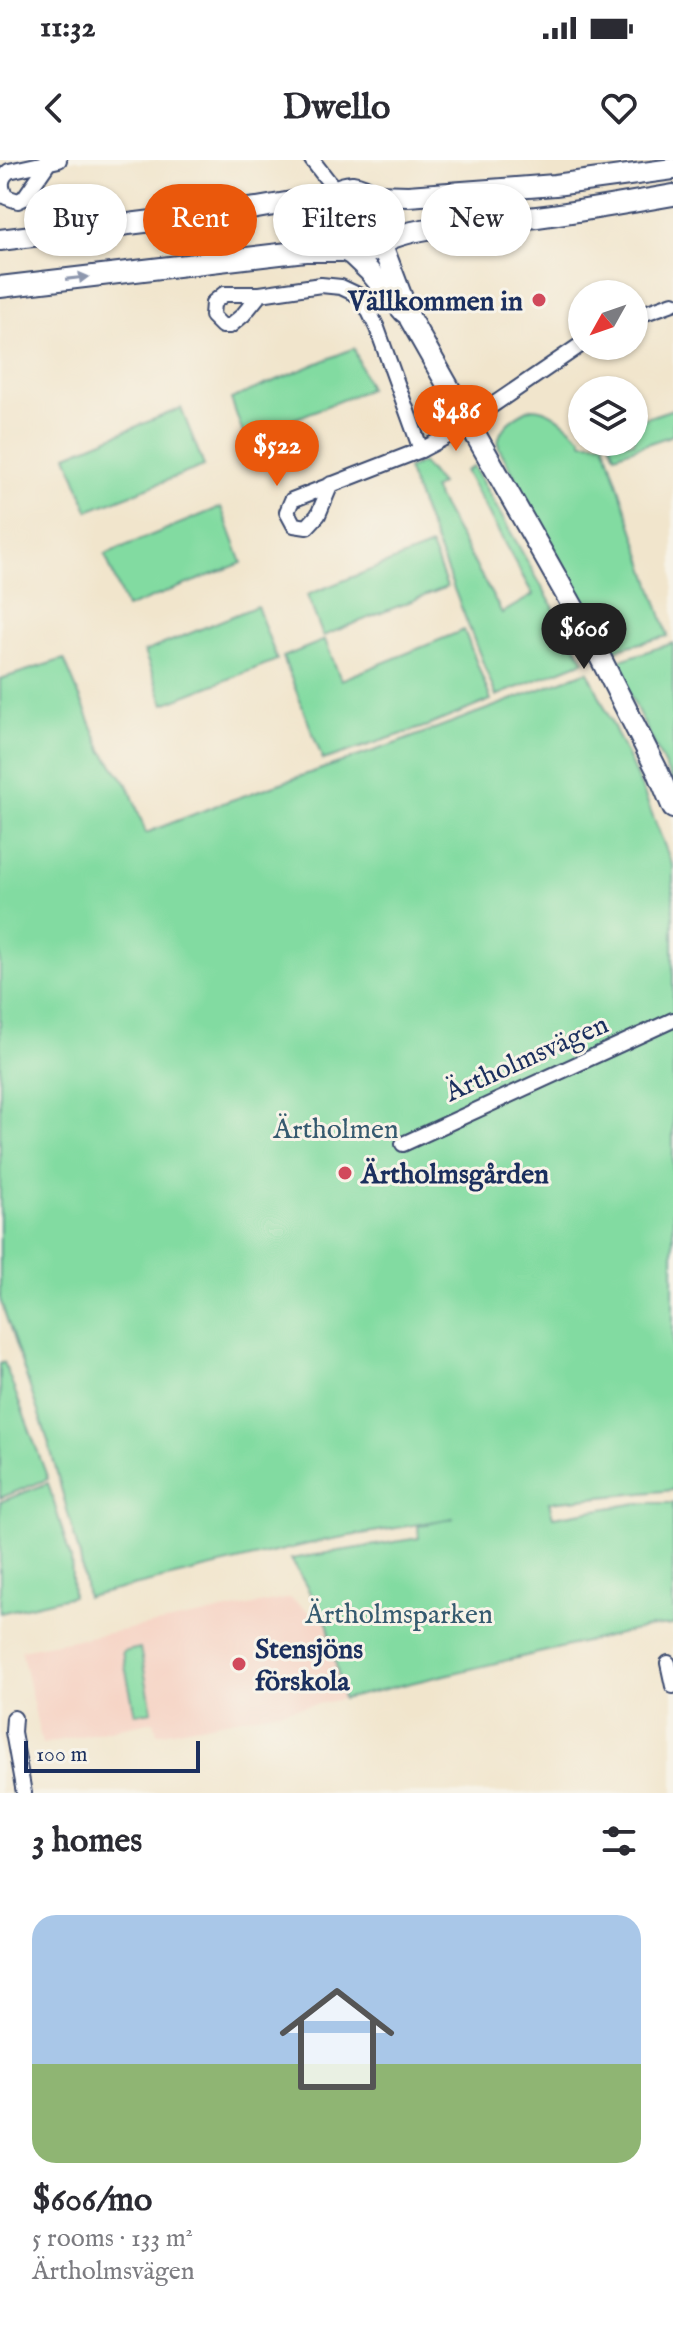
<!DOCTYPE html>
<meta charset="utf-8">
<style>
:root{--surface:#fff;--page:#f7f7f7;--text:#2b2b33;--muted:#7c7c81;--line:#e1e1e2;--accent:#ea580c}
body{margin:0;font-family:"IM FELL English",serif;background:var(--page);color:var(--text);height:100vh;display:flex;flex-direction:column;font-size:30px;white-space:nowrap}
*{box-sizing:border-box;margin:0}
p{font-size:26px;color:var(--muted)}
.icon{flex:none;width:44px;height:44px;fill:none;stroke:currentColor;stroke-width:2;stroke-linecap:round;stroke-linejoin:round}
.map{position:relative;height:1633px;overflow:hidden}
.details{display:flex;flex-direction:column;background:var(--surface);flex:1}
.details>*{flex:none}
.banner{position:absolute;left:24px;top:24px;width:626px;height:72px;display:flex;gap:16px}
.needle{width:52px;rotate:230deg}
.tools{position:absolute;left:568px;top:120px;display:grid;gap:16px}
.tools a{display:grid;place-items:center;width:80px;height:80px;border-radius:50%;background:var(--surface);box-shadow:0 2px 6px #0004;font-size:40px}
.scale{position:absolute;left:24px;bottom:20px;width:176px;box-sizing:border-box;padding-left:8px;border:4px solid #1b2f5e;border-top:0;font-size:22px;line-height:28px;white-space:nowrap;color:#1b2f5e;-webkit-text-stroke:6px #f7f3e8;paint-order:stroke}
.price{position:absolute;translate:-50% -68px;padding:0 18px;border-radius:28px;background:var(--accent);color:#fff;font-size:26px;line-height:52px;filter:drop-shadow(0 2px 4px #0008)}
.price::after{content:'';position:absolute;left:50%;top:48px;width:24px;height:18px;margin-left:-12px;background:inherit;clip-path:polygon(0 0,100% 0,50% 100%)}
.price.on{background:#222;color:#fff}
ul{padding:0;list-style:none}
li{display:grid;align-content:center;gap:16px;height:424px;padding:0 32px}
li+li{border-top:2px solid var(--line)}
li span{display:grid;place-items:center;height:248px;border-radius:24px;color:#555}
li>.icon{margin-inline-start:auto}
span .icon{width:144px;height:144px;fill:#fffc;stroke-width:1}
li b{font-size:34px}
h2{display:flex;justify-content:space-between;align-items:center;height:96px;padding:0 32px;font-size:34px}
.tag{padding:0 28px;border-radius:36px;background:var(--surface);box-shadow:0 2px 6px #0004;font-size:28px;line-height:72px}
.tag.on{background:var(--accent);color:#fff}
.status{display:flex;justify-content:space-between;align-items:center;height:56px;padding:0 40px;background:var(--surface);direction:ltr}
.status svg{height:22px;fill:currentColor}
header{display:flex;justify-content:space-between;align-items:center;height:104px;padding:0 32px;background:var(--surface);font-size:36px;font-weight:700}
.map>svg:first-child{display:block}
.built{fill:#f6d2c3}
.green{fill:#82dba1;stroke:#4e8580;stroke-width:2}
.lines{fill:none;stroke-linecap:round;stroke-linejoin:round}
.street-casing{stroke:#3b4a6e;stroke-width:18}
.secondary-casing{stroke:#3b4a6e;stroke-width:24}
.street{stroke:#fff;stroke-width:14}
.secondary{stroke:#fff;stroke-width:20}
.oneway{fill:#8d97ae}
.poi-dot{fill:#d1495b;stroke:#f7f3e8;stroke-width:3}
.labels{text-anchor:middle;stroke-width:6;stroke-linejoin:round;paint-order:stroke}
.poi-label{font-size:28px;font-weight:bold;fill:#1b2f5e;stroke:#f7f3e8;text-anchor:start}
.street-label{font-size:28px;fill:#1b2f5e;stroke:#f7f3e8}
.park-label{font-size:28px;fill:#355a6f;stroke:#f7f3e8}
</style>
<div class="status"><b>11:32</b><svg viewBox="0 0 49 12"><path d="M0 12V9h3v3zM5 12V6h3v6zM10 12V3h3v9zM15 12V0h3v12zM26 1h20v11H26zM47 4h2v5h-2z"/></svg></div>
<header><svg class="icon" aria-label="back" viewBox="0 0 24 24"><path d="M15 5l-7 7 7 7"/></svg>Dwello<svg class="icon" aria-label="heart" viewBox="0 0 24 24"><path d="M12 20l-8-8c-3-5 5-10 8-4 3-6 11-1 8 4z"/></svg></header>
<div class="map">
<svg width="673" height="1633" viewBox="0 0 673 1633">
<rect width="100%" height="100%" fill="#f7f3e8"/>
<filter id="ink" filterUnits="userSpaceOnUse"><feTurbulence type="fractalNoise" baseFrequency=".0125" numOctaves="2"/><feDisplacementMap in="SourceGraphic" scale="16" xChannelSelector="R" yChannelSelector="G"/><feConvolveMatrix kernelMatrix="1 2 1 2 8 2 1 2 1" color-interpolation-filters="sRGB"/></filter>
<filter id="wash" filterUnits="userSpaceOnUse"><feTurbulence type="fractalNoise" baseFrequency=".006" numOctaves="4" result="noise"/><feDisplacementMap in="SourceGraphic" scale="32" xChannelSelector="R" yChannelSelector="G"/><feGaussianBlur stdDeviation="1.8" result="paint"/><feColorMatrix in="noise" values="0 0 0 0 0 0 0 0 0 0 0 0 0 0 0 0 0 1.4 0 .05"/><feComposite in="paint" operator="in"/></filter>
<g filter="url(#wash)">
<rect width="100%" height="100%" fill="#f1e5cc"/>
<polygon class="built" points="290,1438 328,1465 343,1539 157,1574 154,1561 42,1584 21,1490"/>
<g class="green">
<polygon points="354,188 369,229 245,279 231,239"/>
<polygon points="181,248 204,306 88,351 67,295"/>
<path d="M532 248C552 248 567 266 582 278V282H604L668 476 609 491 499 288C495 268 515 256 532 248Z"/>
<polygon points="673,249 673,275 615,295 610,282 634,282 634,262"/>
<polygon points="422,303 441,324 433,329 502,453 533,435 465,311 473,306 584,501 496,536 407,309"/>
<polygon points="221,347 242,403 126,448 105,394"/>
<polygon points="431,386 447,427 323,476 307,435"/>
<polygon points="257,446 277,500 164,544 144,492"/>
<polygon points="464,470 491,540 430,565 323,600 283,497 325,480 341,520"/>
<polygon points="673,483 673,623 614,502"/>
<polygon points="64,499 102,590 129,627 146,673 220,644 397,583 588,511 641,626 673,707 673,1330 549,1342 553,1357 638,1343 673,1343 673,1465 649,1467 343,1539 328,1465 291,1399 419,1378 418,1366 454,1358 321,1381 87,1437 80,1397 49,1284 0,1139 0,519"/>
<polygon points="4,1202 48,1319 0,1338 0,1204"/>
<polygon points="48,1323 71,1399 73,1436 0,1453 0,1342"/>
<polygon points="140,1488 152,1551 135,1554 122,1492"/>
</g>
</g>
<g filter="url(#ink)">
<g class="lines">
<g class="street-casing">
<g id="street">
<polyline points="312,0 336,31"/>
<path d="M49 2 24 38 18 41 6 37C0 27 0 18 9 11L59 0"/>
<polyline points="260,134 224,134 213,143 212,156 222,166 230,166 243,155 260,134 321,125 341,127 358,135 365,143 377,168 421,290"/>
<polyline points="634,157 673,143"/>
<polyline points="331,324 318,355 307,367 294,365 287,352 292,340 421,290 446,277 582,184"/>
<polyline points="403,984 673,860"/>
<polyline points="668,1503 673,1526"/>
<polyline points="14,1558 13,1572 24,1633"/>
</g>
</g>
<g class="secondary-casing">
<g id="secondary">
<path d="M352 26C382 30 406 71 376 89 329 117 302 29 352 26Z"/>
<polyline points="375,35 408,36 555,25 673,9"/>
<polyline points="0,80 257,48 332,35"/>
<path d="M384 82C412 65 501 61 537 57 583 51 628 43 673 35"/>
<polyline points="382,85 410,159 589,475 658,612 673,648"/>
<polyline points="350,93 369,111 404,152"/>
<polyline points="0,127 305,91 345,91"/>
</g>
</g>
<use href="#street" class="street"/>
<use href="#secondary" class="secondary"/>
</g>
<defs><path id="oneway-solid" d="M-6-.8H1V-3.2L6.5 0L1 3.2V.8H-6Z" transform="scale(2)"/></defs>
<use class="oneway" href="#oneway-solid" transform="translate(77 118) rotate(-7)"/>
</g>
<g class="poi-dot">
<circle cx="539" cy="140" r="8"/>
<circle cx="345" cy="1013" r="8"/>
<circle cx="239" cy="1504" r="8"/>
</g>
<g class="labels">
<g class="poi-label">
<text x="523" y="150" text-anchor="end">Vällkommen in</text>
<text x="361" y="1023">Ärtholmsgården</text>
<text x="255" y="1498">Stensjöns<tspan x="255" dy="32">förskola</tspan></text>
</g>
<g class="street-label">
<text transform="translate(526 897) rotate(-24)" y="10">Ärtholmsvägen</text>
</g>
<g class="park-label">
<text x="336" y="978">Ärtholmen</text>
<text x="399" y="1463">Ärtholmsparken</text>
</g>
</g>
</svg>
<div class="tools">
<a><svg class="needle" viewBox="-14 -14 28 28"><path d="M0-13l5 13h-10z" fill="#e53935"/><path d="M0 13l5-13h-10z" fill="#7c7c81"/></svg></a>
<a><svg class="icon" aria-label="layers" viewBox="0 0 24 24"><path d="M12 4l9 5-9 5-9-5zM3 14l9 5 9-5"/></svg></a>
</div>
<div class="scale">100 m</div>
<b class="price" style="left:456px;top:293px">$486</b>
<b class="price" style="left:277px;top:328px">$522</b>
<b class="price on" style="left:584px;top:511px">$606</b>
<div class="banner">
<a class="tag">Buy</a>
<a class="tag on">Rent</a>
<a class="tag">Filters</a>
<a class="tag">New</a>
</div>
</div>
<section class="details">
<h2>3 homes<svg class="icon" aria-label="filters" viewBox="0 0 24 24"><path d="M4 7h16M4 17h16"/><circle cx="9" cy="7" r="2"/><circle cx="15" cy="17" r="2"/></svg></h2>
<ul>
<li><span style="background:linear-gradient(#a9c7e8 60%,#8fb573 0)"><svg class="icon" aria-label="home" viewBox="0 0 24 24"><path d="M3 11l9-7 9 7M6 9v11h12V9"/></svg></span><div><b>$606/mo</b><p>5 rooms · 133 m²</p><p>Ärtholmsvägen</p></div></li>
</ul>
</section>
